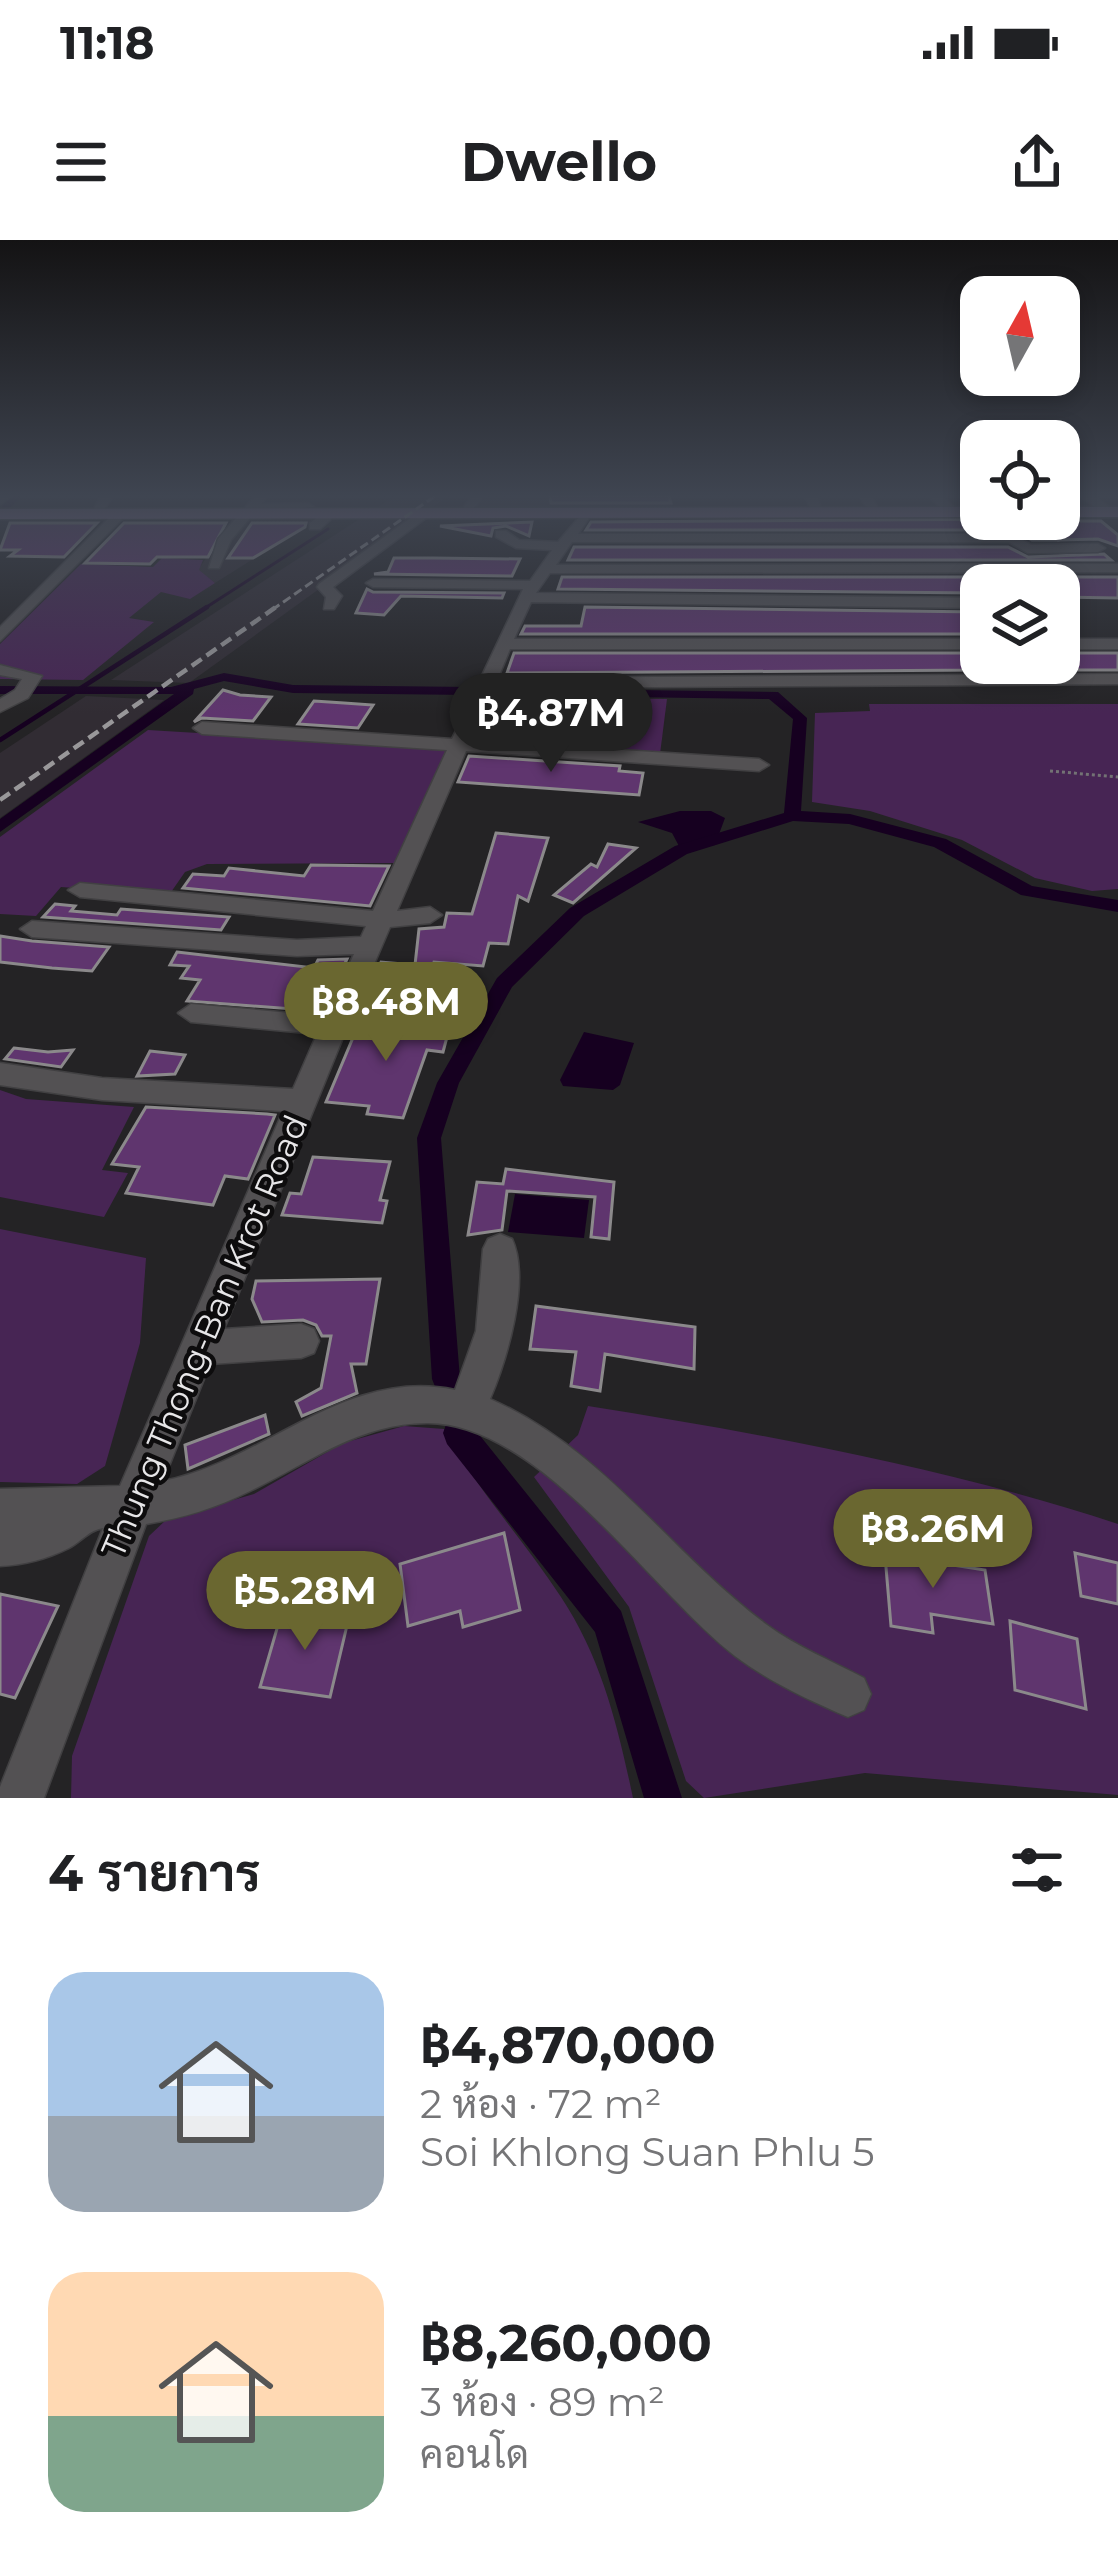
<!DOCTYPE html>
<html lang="th">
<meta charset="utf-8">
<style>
:root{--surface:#fff;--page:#f2f2f2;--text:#202124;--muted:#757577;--accent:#6a6730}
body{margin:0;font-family:Montserrat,Sarabun,sans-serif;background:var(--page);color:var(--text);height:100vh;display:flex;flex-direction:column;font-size:45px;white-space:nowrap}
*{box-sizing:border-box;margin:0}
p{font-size:39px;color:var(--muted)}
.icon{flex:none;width:66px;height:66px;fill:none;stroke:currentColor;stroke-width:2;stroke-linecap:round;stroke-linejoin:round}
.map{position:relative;height:1558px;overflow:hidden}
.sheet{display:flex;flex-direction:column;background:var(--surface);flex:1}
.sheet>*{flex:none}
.needle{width:78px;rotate:8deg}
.fabs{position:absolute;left:960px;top:36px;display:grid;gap:24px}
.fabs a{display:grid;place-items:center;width:120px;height:120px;border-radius:24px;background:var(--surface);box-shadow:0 6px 18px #0003;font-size:60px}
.price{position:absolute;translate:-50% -102px;padding:0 27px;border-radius:42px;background:var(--accent);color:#fff;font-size:39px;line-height:78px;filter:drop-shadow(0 3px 6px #0008)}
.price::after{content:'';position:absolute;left:50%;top:72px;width:36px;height:27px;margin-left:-18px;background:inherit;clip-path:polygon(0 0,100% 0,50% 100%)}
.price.selected{background:#222;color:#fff}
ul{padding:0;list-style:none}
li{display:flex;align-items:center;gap:36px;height:300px;padding:0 48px}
li span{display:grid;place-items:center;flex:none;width:336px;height:240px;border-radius:36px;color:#555}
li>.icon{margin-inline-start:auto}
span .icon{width:144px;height:144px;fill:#fffc;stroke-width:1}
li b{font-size:51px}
h2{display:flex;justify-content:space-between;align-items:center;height:144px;padding:0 48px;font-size:51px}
.status{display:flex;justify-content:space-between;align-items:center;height:84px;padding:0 60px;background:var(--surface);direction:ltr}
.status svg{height:33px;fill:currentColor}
header{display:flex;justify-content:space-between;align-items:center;height:156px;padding:0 48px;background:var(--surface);font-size:54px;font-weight:700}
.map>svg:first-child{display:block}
.built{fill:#312c33}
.green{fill:#472554}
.water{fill:#160020}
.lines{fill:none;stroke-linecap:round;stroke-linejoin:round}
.stream-far1{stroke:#160020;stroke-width:3}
.stream{stroke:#160020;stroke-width:4.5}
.canal{fill:#160020;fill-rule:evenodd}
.building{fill:#5f356e;stroke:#8b898b;stroke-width:3}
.minor-casing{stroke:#414042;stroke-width:3}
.major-casing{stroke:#414042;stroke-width:3}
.path{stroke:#737274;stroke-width:3;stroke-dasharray:3 3;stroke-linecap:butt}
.minor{fill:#535153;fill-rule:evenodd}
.major{fill:#91759c;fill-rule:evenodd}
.rail-far1{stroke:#99989a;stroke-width:3;stroke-dasharray:9 4.5;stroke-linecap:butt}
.rail{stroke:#99989a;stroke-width:4.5;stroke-dasharray:12 6;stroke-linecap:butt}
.labels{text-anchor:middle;stroke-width:9;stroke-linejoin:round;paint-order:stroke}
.street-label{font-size:33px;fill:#e7e6e8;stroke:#0d0c0d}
</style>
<div class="status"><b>11:18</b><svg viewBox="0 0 49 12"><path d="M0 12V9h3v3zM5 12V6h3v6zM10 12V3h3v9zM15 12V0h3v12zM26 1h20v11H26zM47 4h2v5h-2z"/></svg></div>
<header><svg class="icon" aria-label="menu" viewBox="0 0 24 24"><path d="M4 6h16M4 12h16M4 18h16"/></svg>Dwello<svg class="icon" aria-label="share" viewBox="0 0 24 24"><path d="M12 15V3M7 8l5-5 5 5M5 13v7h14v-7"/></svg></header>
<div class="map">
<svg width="1118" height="1558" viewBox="0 0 1118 1558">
<rect width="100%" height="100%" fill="#242325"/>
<g class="built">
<polygon points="395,256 448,256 189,443 111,440"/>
<polygon points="534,256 669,256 673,267 471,268 480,257"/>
<polygon points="320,277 215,343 198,330 233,278"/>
<polygon points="86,456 164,460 0,578 0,513"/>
</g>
<g class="green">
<polygon points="162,318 203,320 199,330 215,343 190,359 161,352 129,378 154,382 83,440 0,439 0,404 81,324 153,327"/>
<polygon points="573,458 667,459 660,514 563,507"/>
<polygon points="869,464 1118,464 1118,649 1092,651 1035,638 962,600 870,571 812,562 815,473 870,471"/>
<polygon points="148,490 450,508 398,623 207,624 185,632 169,655 61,647 36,676 0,674 0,597"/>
<polygon points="0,850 26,859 134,867 102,930 128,933 104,977 0,957"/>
<polygon points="0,989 146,1018 140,1103 105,1226 77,1244 0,1242"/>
<path d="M588 1166C765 1194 948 1228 1118 1284V1555L865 1533 704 1558 686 1541 629 1367 534 1237 578 1195Z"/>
<path d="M404 1186 444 1189C477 1250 523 1299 561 1357 602 1419 618 1487 633 1558H71L72 1516 149 1296 167 1279 254 1254 343 1203Z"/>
</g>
<g class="water">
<polygon points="680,571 711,571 725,578 715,605 680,608 672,593 638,582"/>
<polygon points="584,792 634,803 620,845 613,850 563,846 560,840"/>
<polygon points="515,954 589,960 584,998 508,992"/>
</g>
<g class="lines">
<polyline class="stream-far1" points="202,370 328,289"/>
<polyline class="stream" points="0,500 207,367"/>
<g class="canal">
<polygon points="12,256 22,256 0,278 0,269"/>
<polygon points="224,433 293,445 471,447 478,451 471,455 293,453 224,441 194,449 193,454 0,592 0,579 174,454 0,454 0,446 171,447"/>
<polygon points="492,448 778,452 807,478 801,571 850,574 946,599 1032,646 1118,660 1118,672 1021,655 934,607 849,584 793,581 687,614 584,676 512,747 459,843 441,898 460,1139 456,1149 446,1153 436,1149 432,1139 417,898 437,843 497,738 570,668 675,606 784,573 793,479 769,459 487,455 487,449"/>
<polygon points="458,1178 469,1182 621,1371 682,1558 644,1558 595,1392 447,1204 443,1193 447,1182"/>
</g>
</g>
<g class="building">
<polygon points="550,256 669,256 671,263 551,263"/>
<polygon points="1034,279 1056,300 1032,300 1012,290 586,290 591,282"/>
<polygon points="1064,281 1101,281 1118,295 1118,306 1098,299 1059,300"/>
<polygon points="532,282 529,296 506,286 493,288 491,296 440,286"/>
<polygon points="10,283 97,283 64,317 10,316 18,310 0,310"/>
<polygon points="124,283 226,283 208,317 157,317 150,324 85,323"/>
<polygon points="252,283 306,283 305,287 253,318 228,318"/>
<polygon points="574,307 1008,307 1028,317 1104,314 1111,320 568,320"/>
<polygon points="394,318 433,318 520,319 512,336 374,334 388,332"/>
<polygon points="562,337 976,337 981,353 558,349"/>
<polygon points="1039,337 1118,337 1118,358 1059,357 1059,345 1047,345"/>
<polygon points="367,349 373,352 504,353 502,358 401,356 384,375 356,373"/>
<polygon points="585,367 981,372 981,394 521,394 525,386 581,386"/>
<polygon points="514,413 981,413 981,430 507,433"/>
<polygon points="1065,413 1118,413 1118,430 1042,430 1037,423 1073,423"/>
<polygon points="223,450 240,455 271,457 253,481 202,478 194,482"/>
<polygon points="501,452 563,452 558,479 520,477 514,498 483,496 489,493"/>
<polygon points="314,461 344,463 373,465 358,488 298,484"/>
<polygon points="469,516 620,526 619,531 643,533 639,555 458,542"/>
<polygon points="496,593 548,598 528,661 518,656 508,704 489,703 483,726 434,722 424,752 371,747 381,722 415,725 419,689 444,687 447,673 472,674"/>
<polygon points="608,604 636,608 573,663 554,655 591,624 597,627"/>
<polygon points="311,625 389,626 370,666 183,648 193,634 224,636 229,628 304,636"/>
<polygon points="55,664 75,666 71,671 117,675 121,669 229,677 221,690 43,677"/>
<polygon points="0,696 32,701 109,707 92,731 52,728 0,722"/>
<polygon points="177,712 314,728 318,720 347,719 330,755 302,752 293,769 187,761 200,740 181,738 189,726 170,725"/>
<polygon points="411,772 443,775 436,796 447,797 443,812 427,810 403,878 367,874 369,866 326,862 360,781 395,788 406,786"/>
<polygon points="14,808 48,812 73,810 61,827 5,819"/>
<polygon points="150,811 185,815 175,834 137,836"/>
<polygon points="146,867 267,874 275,875 248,939 225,936 213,965 126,953 139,927 112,924"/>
<polygon points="313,917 390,922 380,960 387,961 382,983 282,975 290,953 301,954"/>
<polygon points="506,929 614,942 609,999 591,997 595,957 507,951 502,990 468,995 477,942 503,944"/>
<polygon points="380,1039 366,1124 351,1124 357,1153 302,1176 296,1162 321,1148 331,1096 322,1096 316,1085 303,1080 262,1082 252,1059 256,1041"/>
<polygon points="536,1066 695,1087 694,1129 605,1114 600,1151 571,1146 576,1112 530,1109"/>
<polygon points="265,1175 269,1194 188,1229 185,1205"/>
<polygon points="504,1293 520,1370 463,1387 460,1371 408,1386 400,1324"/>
<polygon points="884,1304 925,1311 926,1321 985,1330 993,1384 931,1374 933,1393 891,1386"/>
<polygon points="1075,1313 1118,1323 1118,1364 1081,1356"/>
<polygon points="0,1354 58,1366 15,1458 0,1454"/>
<polygon points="283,1368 349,1377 330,1457 260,1447"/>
<polygon points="1010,1381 1077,1399 1086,1469 1015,1450"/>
</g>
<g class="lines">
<g class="minor-casing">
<g id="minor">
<polygon points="0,256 11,256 0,264"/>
<polygon points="101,256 113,256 100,276 90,276"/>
<polygon points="255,256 267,256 261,264 308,263 314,267 255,272 231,300 219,328 209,328 218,299"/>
<polygon points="472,256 484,256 468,275 458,275"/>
<polygon points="805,256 817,256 823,275 813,275"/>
<polygon points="859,256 871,256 882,275 872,275"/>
<polygon points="929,256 942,256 959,272 948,275"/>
<polygon points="1081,256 1094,256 1116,272 1105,275"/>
<path d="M587 268 593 272 578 294H1012L1031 305 1098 304 1105 308 1098 312 1028 313 1009 302H572L556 325 1118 324V332L550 333 536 353 981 358V368L531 362 514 399H981V409H510L498 438 1118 434V444L493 448 471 500 759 519 769 525 759 531 466 511 397 671 430 667 442 675 430 683 390 687 360 757 402 768 405 775 392 784 353 773 224 1089 301 1084 314 1089 319 1101 314 1113 301 1118 210 1124 163 1241C264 1222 346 1126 455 1150L476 1091 483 1009 488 999 500 994 512 999C531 1040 507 1119 490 1159 604 1209 670 1313 767 1385 797 1407 832 1421 864 1438L871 1454 864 1470 848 1477C810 1461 768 1441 735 1416 652 1352 539 1182 427 1183 359 1183 309 1223 250 1251 216 1268 183 1278 146 1284L44 1558H0V1547L103 1288C89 1290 82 1301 69 1308 47 1319 24 1325 0 1326V1249L120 1246 283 871 102 860 0 845V823L102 838 293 849 317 794 191 782 178 773 191 764 325 776 354 714 297 716 32 697 20 689 32 681 297 700 361 697 366 686 80 657 68 650 80 643 373 671 447 510 202 494 193 488 202 482 452 499 523 349 373 347 366 343 373 339 530 341 552 310 516 308 496 297V291H506L519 300 558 302Z"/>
<polygon points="328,269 339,272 320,289 310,289 310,283"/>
<polygon points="423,269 434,272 333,347 342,356 334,369 324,369 326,357 317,347 319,344"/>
<polygon points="117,270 128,273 0,401 0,387"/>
<polygon points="1042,279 1056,279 1060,283 1053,287"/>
<rect x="1059" y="399" width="59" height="10"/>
<polygon points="0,425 42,436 28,458 0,472 0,459 15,450 22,439 0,435"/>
</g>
</g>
<g class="major-casing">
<g id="major">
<polygon points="981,267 981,277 0,279 0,269"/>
<rect x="1059" y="267" width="59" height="10"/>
</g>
</g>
<polyline class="path" points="1050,531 1118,537"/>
<use href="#minor" class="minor"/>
<use href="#major" class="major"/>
<polyline class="rail-far1" points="272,370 435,256"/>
<polyline class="rail" points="0,560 276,367"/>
</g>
<linearGradient id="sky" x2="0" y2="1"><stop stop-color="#141314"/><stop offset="0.54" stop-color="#3f4551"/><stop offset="1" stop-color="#3f4551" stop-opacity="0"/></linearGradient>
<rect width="1118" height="474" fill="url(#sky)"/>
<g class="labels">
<g class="street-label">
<text transform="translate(204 1096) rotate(-67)" y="12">Thung Thong-Ban Krot Road</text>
</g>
</g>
</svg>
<div class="fabs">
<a><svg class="needle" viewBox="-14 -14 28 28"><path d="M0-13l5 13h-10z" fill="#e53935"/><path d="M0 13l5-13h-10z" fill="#757577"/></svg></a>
<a><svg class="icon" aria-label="locate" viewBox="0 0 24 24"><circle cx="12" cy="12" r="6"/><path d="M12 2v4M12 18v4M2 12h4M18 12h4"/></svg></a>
<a><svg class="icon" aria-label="layers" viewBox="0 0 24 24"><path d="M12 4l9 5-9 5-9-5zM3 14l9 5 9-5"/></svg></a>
</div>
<b class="price selected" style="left:551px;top:535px">฿4.87M</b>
<b class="price" style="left:386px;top:824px">฿8.48M</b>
<b class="price" style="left:933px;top:1351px">฿8.26M</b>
<b class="price" style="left:305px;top:1413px">฿5.28M</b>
</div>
<section class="sheet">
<h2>4 รายการ<svg class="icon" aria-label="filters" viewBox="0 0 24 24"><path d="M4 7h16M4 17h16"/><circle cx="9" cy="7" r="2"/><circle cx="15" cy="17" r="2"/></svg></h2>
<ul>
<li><span style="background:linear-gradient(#a9c7e8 60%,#9aa5b1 0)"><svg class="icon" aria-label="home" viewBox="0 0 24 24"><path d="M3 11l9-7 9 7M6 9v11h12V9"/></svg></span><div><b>฿4,870,000</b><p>2 ห้อง · 72 m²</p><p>Soi Khlong Suan Phlu 5</p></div></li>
<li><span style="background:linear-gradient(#ffd9b3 60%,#7fa58c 0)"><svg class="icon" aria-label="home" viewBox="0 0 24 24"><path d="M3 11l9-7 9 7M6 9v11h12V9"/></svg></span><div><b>฿8,260,000</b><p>3 ห้อง · 89 m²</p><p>คอนโด</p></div></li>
</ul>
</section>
